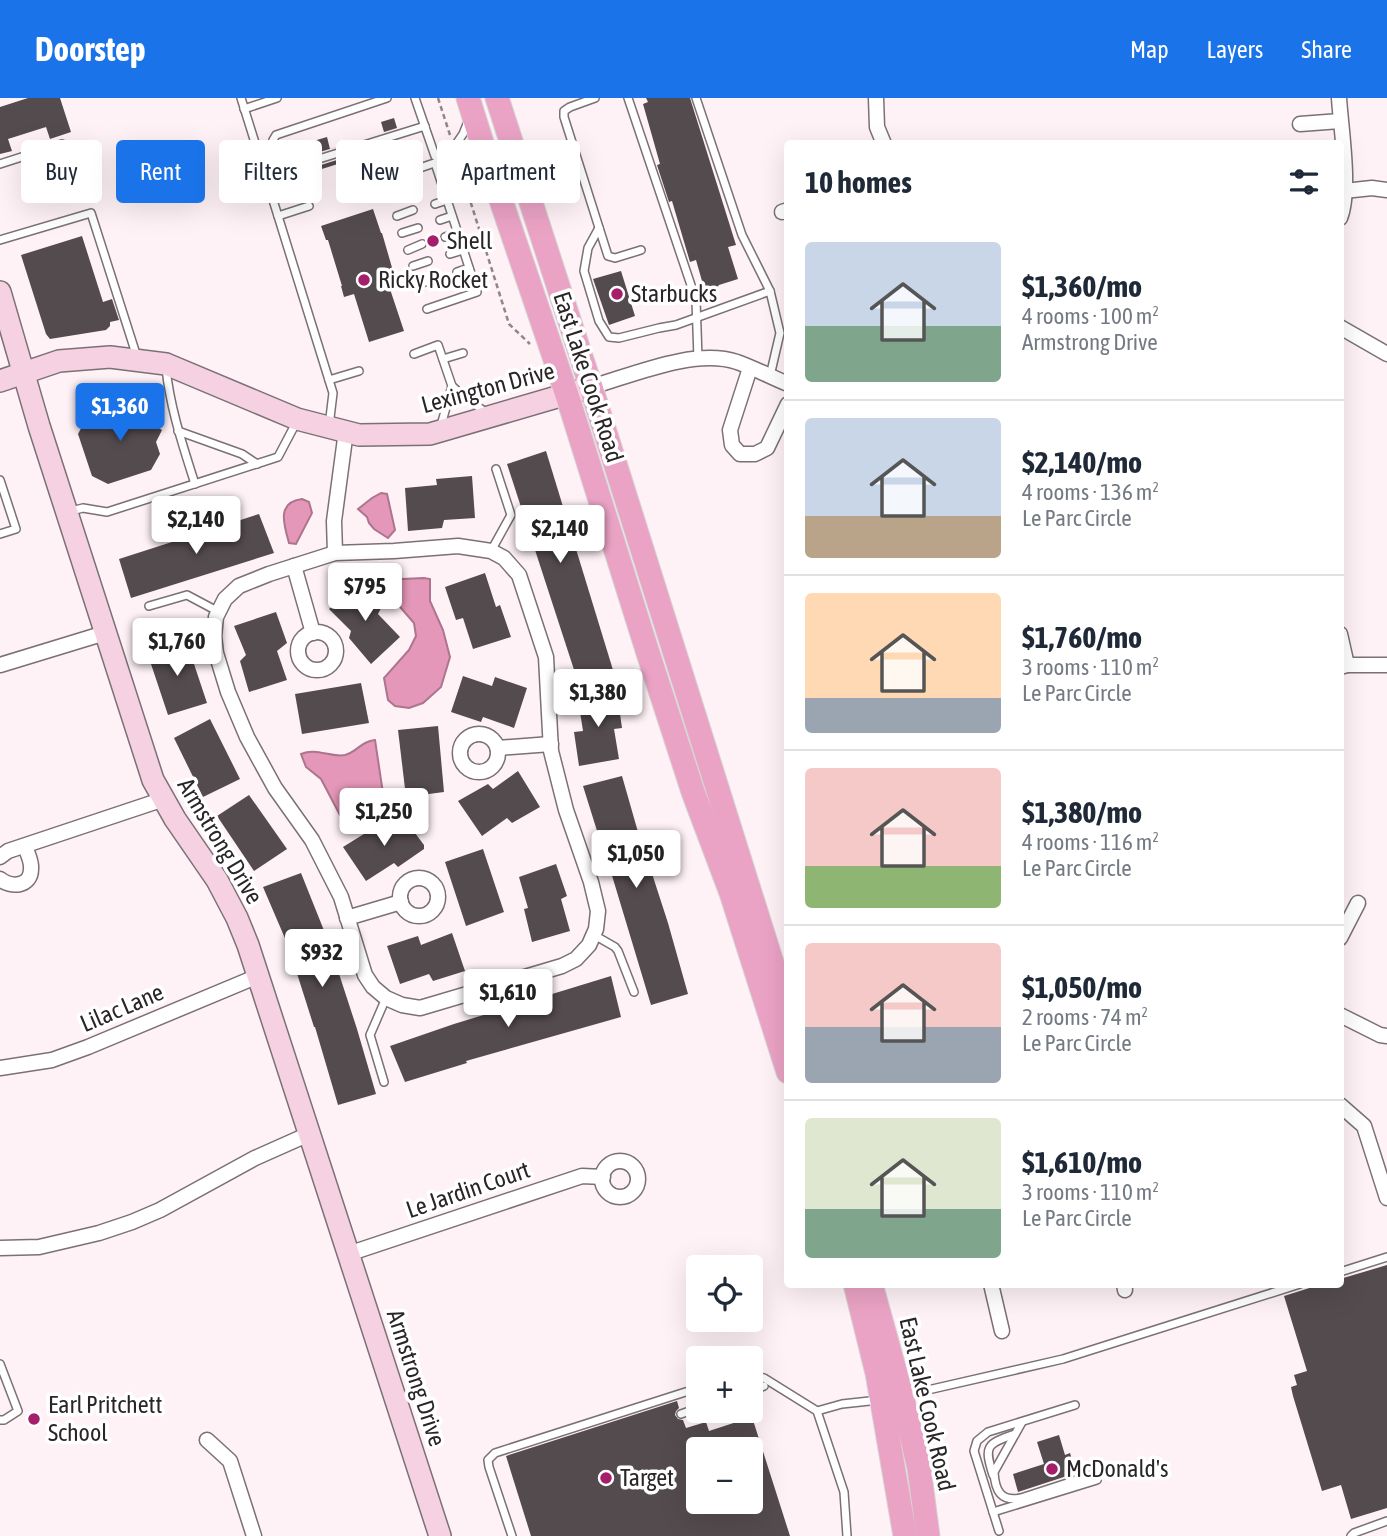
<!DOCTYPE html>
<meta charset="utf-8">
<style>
:root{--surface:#fff;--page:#f6f6f7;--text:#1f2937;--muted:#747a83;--line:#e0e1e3;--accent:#1a73e8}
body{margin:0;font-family:"Asap Condensed",sans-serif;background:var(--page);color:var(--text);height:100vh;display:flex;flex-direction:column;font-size:26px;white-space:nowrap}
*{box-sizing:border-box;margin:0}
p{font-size:23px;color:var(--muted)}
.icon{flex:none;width:38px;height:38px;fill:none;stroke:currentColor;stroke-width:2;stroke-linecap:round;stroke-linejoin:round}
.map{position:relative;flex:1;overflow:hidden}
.drawer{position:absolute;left:784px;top:42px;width:560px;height:1148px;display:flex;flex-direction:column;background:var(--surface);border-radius:7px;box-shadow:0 7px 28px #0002}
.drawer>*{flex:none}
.guide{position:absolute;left:21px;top:42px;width:658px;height:63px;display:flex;gap:14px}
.controls{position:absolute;left:686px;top:1157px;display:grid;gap:14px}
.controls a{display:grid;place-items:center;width:77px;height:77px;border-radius:7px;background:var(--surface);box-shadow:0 7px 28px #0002;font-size:35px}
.price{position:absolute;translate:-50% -60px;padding:0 16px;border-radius:7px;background:#fff;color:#222;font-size:23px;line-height:46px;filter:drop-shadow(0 2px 4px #0008)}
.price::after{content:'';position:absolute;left:50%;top:42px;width:21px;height:16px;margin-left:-10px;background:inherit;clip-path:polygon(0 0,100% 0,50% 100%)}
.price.on{background:var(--accent);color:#fff}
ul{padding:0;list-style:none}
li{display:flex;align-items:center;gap:21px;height:175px;padding:0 21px}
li+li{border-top:2px solid var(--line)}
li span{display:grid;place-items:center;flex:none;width:196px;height:140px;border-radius:7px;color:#555}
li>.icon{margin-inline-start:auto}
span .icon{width:84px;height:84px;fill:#fffc;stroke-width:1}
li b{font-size:30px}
h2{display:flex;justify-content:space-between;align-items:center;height:84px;padding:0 21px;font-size:30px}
.tag{padding:0 24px;border-radius:7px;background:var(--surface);box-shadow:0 7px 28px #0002;font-size:24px;line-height:63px}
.tag.on{background:var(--accent);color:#fff}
header{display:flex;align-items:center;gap:42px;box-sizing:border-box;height:98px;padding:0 35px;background:var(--accent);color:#fff}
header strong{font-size:33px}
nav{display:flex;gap:38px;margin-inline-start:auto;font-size:24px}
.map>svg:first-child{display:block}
.water{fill:#e497b8;stroke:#ac758d;stroke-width:2}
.building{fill:#544b4e;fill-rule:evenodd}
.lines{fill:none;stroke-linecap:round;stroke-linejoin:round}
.lane-casing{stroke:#7a7174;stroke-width:10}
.street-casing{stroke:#7a7174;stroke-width:17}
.secondary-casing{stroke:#7a7174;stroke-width:24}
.primary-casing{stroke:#d4d4d4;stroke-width:25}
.path{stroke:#8e8789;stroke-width:2.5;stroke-dasharray:5 3.5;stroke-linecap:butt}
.lane{stroke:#fff;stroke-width:7}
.street{stroke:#fff;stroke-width:14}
.secondary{stroke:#f5d1e2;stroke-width:21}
.primary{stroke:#eba3c5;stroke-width:23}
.poi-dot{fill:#a41e69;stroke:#fff;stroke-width:2.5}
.labels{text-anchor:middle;stroke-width:7;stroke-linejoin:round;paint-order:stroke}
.poi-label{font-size:24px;fill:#2a2628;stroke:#fff;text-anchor:start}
.street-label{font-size:24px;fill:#2a2628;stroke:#fff}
</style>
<header>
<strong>Doorstep</strong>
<nav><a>Map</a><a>Layers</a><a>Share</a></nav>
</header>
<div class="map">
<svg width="1387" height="1438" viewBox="0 0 1387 1438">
<rect width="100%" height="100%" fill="#fef2f6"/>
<g class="water">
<polygon points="381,395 387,396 395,432 388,440 374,431 369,425 367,419 358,411 372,400"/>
<path d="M302 401 309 404 312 415 296 446 289 445C284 427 276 404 302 401Z"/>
<polygon points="424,480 430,481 430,503 443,532 450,559 441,589 423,605 409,610 395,608 388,602 384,580 409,552 416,538 414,525 394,502 392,488 402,481"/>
<path d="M375 642 383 695 349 719 340 717 321 681 306 669 301 656C317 649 330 660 345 657 357 654 361 643 375 642Z"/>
</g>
<g class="building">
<polygon points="28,0 60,0 71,34 50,41 46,29 8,41 12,53 0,56 0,9"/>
<polygon points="646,0 690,0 736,147 728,149 738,181 719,187 715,192 710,194 704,190 696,162 690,164 672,103 669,104 657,67 660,66 643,6 648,4"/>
<polygon points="394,20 397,30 304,59 300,47 327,39 330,51 384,34 381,24"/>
<polygon points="401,42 402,46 309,75 308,71"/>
<polygon points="373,111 381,135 382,135 393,173 385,176 404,233 369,244 354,196 344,199 341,188 342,188 328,142 326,142 321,128"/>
<polygon points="82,138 103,204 112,201 119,222 110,224 110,228 106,232 50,241 46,236 21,157"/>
<polygon points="621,173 635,218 609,227 593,181"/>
<polygon points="130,305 147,313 151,325 162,332 156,344 160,356 151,372 108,386 92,378 78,336 87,319"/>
<polygon points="546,353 613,572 578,584 507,366"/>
<polygon points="472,378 475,420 444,422 442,430 408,433 405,390 437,387 436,381"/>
<polygon points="259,416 274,455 131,500 119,461"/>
<polygon points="485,475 496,509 500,507 511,539 473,551 463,520 456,522 445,489"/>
<polygon points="360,484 382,508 378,516 400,539 371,566 349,540 351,533 329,511"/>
<polygon points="276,514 287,545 277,553 287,582 249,594 240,563 246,557 234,528"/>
<polygon points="186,542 207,605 168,617 147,554"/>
<polygon points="463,578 492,588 495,579 527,590 514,630 483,619 481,624 451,614"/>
<polygon points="361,585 369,625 302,636 295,596"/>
<polygon points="617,595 622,630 614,631 619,661 579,668 574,634 583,633 578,601"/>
<polygon points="210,621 240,681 203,699 174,640"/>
<polygon points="438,628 444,694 406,699 398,632"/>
<polygon points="518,673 540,709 512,725 507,720 482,738 458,703 488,686 493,691"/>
<polygon points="622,678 644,755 645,754 668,825 688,896 651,907 604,751 603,752 583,688"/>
<polygon points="249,697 287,751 254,773 217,718"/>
<polygon points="403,719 424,747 424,751 398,769 394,765 366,783 343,749 372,731 376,734"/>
<polygon points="483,751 504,814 466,828 445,764"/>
<polygon points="556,766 567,798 561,801 570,833 532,844 524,811 528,810 519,779"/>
<polygon points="301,775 329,845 357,931 376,996 338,1007 315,929 314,929 294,866 296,866 263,789"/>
<polygon points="452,835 465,873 433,883 429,876 400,886 387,848 418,838 421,847"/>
<polygon points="611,878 621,919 466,963 467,965 405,984 390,948 454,926"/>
<polygon points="1387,1167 1387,1410 1351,1421 1341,1387 1322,1393 1293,1298 1291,1289 1297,1287 1294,1277 1307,1273 1284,1198 1322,1186 1340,1186 1340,1181"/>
<path d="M677 1303 679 1310 676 1313 675 1317 678 1321 683 1322 686 1330 706 1324 709 1333 752 1319 790 1438H531L506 1358ZM698 1351H751V1404H698Z"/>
<polygon points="1059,1337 1065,1357 1070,1355 1076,1375 1018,1394 1013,1376 1044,1366 1037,1344"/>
</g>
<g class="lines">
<g class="lane-casing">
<g id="lane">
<polyline points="241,0 278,118"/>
<polyline points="387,0 276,37 273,42 282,73 284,75 306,65 425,28"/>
<polyline points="415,0 435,58 443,62 482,74 487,78"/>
<polyline points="595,0 570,9 564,13 564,19 608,158 615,160 641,152"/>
<polyline points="628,0 696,202 698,261"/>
<polyline points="696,0 742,137 770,193 780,235 770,278"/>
<polyline points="244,11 277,0"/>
<polyline points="0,66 62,46"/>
<polyline points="385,82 443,62 450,55 463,36 469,21"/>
<polyline points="435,106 447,102"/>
<polyline points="309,108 278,118 333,295 329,328"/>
<polyline points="397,118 413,112"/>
<polyline points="440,122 452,118"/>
<polyline points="599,130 588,150 584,173 599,223 609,239 619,240 659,230 676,227 770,193"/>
<polyline points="402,135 418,130"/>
<polyline points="445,139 457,135"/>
<polyline points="0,142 91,115 137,259"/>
<polyline points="408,152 422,146"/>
<polyline points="450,156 463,152"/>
<polyline points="413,168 428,163"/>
<polyline points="457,174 469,170"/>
<polyline points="419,186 434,181"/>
<polyline points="427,211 477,194 435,65"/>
<polyline points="414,256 438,247 452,288 462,297 488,316"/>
<polyline points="443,261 463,255"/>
<path d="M166 270C170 310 183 348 195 386"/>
<polyline points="329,282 359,273"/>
<polyline points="440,331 452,288"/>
<polyline points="178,333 242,356 257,366"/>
<polyline points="0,382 16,431 0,436"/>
<polyline points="71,413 83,410 107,414 278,359 297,323"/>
<polyline points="491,453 511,417 496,371"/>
<polyline points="149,508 187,497 219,514"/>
<polyline points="594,837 615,849 618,853 634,894"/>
<polyline points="384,984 370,937 386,900"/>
<polyline points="1340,1174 1387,1159"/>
<polyline points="0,1266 18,1313 4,1322 0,1322"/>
<polyline points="751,1277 764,1280 817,1313 844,1394 847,1438"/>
<polyline points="751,1293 764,1288"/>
<polyline points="906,1297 1063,1261 1300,1186"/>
<polyline points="817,1313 842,1306 879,1302"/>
<polyline points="681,1316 698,1310"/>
<path d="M1022 1324 994 1374C995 1393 1001 1404 1021 1400L1095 1376"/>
<path d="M993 1377C984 1348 986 1346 1015 1336"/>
<polyline points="993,1414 1097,1382"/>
<polyline points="999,1433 974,1353 977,1343 988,1334 1075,1307"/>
<polyline points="512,1438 489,1369 488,1362 495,1355 698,1290"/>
<polyline points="1351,1438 1354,1435 1387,1423"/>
</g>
</g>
<g class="street-casing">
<g id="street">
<polyline points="876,0 877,29 884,46"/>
<path d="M1339 0C1341 31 1351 93 1340 120"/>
<polyline points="1300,26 1340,23"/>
<polyline points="1344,93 1372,90 1387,92"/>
<polyline points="782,114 788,112"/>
<polyline points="1340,229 1387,256"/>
<polyline points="750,270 730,332 732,347 740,356 755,356 767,350 788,306"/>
<path d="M591 289C633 277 694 250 737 264 754 270 771 279 788 286"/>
<polygon points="458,448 491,453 504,460 519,477 546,559 551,653 566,712 591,784 598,813 596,831 589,847 576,861 562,868 420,910 402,907 386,900 373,889 365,877 341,799 312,742 275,690 247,639 228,594 216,555 214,538 216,519 225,501 239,488 269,476 335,455 394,453"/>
<polyline points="335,455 334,423 346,333"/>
<polyline points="294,468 313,535"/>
<circle cx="317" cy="553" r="19"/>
<polyline points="1340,536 1347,567"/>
<polyline points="0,567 105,535"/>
<polyline points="1340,569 1347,567 1387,567"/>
<circle cx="479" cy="655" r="19"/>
<polyline points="498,650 551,646"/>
<polyline points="0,759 8,753 164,701"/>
<circle cx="419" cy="799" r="19"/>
<path d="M0 781C11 790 31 789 31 771 32 763 27 755 25 748"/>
<polyline points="347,820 401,804"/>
<polyline points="1340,840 1358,805"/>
<polyline points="1340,917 1380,937 1387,938"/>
<polyline points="0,970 52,962 88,949 258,878"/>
<polyline points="1340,1007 1364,1028 1387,1100"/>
<circle cx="620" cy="1081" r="18"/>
<polyline points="0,1150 39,1149 99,1135 132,1124 160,1112 255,1060 309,1036"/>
<polyline points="348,1156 582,1078 603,1079"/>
<polyline points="991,1186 1002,1233"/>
<polyline points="1124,1186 1125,1192"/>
<polyline points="207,1342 230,1363 254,1438"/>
</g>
</g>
<g class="secondary-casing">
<g id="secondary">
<polyline points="0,194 39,328 153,682 175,721 217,782 237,820 248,847 440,1438"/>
<polyline points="0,283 59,263 110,259 166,266 297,321 359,337 430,336 591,289"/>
</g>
</g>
<g class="primary-casing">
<g id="primary">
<polyline points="468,0 489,67 567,297 647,552 693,694 731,795 788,974"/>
<polyline points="497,0 591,289 788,915"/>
<polyline points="855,1186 877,1275 905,1438"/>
<polyline points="871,1186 902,1298 919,1370 928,1438"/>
</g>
</g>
<g class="path">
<polyline points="438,0 450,37"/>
<polyline points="463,80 509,226 530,246"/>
</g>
<use href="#lane" class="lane"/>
<use href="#street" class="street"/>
<use href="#secondary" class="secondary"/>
<use href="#primary" class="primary"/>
</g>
<g class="poi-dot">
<circle cx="433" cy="143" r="7"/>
<circle cx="364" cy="182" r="7"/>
<circle cx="617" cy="196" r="7"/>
<circle cx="34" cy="1321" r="7"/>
<circle cx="1052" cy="1371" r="7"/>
<circle cx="606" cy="1380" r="7"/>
</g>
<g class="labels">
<g class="poi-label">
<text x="447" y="151">Shell</text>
<text x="378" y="190">Ricky Rocket</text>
<text x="631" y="204">Starbucks</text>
<text x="48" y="1315">Earl Pritchett<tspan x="48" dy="28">School</tspan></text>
<text x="1066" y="1379">McDonald's</text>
<text x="620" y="1388">Target</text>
</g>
<g class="street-label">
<text transform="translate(588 279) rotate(72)" y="8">East Lake Cook Road</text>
<text transform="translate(488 290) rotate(-15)" y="8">Lexington Drive</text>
<text transform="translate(220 743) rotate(59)" y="8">Armstrong Drive</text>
<text transform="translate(122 910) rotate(-23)" y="8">Lilac Lane</text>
<text transform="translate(468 1092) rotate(-19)" y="8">Le Jardin Court</text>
<text transform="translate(416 1280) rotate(72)" y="8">Armstrong Drive</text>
<text transform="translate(927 1306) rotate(77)" y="8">East Lake Cook Road</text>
</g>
</g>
</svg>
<div class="controls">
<a><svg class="icon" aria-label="locate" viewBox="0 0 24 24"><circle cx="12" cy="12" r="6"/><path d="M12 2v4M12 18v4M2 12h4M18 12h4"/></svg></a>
<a>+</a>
<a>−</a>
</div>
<b class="price on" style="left:120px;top:345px">$1,360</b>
<b class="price" style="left:196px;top:458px">$2,140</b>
<b class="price" style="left:560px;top:467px">$2,140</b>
<b class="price" style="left:365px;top:525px">$795</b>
<b class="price" style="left:177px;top:580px">$1,760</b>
<b class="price" style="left:598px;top:631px">$1,380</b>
<b class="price" style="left:384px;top:750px">$1,250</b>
<b class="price" style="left:636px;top:792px">$1,050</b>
<b class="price" style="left:322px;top:891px">$932</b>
<b class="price" style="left:508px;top:931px">$1,610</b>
<div class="guide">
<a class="tag">Buy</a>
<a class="tag on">Rent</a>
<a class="tag">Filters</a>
<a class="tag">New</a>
<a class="tag">Apartment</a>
</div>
<section class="drawer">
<h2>10 homes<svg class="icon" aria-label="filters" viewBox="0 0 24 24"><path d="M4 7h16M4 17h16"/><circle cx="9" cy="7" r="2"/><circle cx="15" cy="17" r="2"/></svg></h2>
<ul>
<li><span style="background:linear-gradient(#c9d6e8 60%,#7fa58c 0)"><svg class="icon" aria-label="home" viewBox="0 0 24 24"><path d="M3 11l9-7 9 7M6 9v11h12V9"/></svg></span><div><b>$1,360/mo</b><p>4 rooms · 100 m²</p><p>Armstrong Drive</p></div></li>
<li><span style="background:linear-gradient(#c9d6e8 70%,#b9a48a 0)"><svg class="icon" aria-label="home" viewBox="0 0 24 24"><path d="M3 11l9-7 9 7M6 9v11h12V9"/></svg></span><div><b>$2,140/mo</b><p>4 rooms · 136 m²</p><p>Le Parc Circle</p></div></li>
<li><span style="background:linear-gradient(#ffd9b3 75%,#9aa5b1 0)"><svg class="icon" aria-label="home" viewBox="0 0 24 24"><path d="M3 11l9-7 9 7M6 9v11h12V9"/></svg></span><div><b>$1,760/mo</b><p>3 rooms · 110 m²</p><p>Le Parc Circle</p></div></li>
<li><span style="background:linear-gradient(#f6c9c9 70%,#8fb573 0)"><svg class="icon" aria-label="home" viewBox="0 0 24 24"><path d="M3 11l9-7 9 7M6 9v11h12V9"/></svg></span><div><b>$1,380/mo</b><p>4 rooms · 116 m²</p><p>Le Parc Circle</p></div></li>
<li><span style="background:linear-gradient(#f6c9c9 60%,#9aa5b1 0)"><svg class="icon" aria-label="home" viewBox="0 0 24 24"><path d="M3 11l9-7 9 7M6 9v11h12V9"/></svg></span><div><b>$1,050/mo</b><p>2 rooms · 74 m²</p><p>Le Parc Circle</p></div></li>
<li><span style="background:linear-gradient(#dfe7d0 65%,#7fa58c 0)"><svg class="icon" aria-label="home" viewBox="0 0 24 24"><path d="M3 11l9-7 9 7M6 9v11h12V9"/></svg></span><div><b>$1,610/mo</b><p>3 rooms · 110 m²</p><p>Le Parc Circle</p></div></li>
</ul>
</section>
</div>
